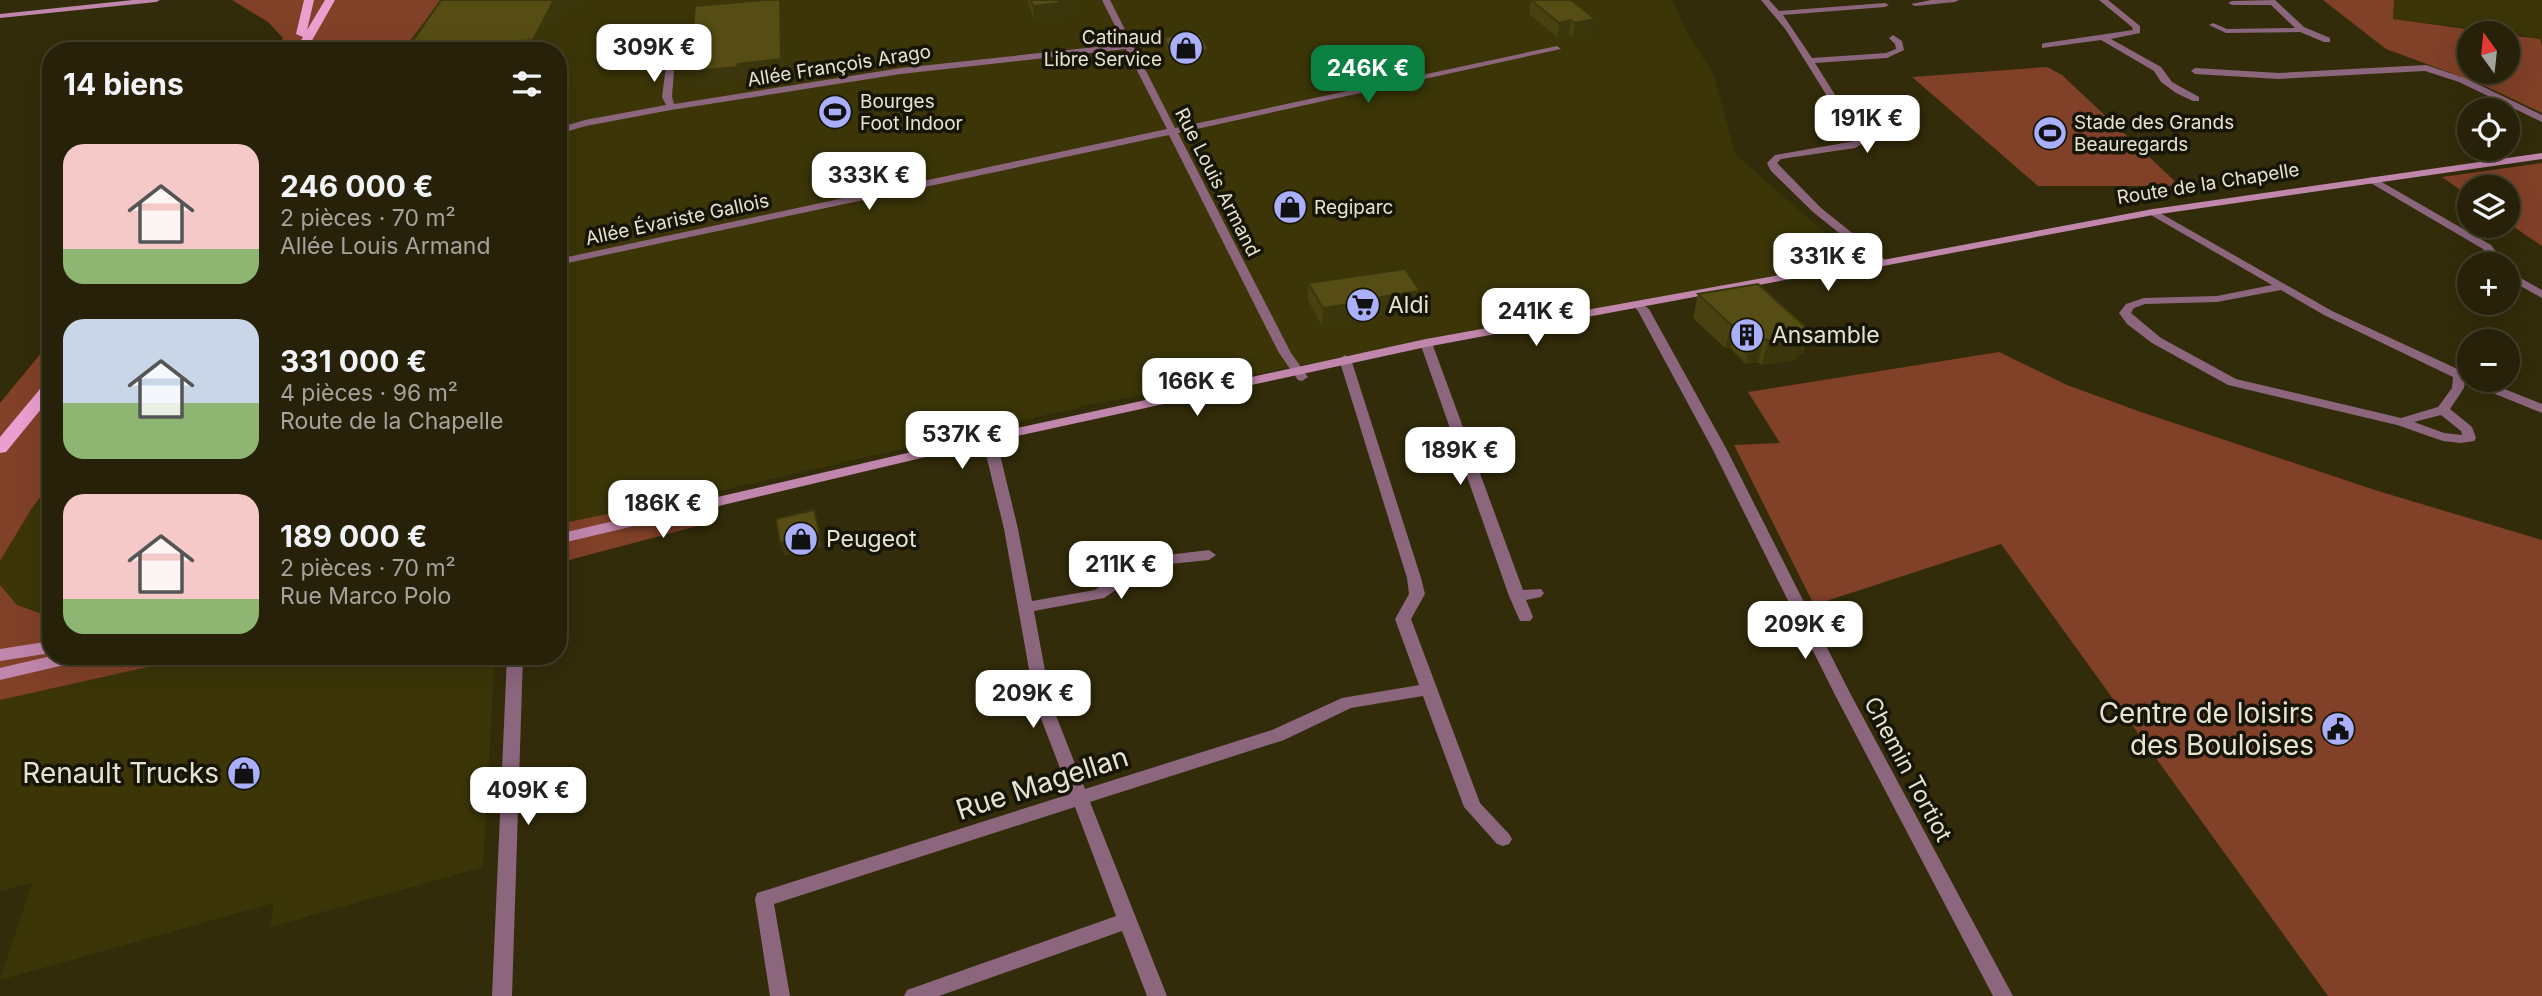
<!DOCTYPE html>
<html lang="fr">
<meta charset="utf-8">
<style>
:root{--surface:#262108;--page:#2e2912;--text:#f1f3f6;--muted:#a4a39c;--line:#423e29;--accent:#0b8043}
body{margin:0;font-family:Inter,sans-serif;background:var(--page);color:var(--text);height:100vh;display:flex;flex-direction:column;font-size:26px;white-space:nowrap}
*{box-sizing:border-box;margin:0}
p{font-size:23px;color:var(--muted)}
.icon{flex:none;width:38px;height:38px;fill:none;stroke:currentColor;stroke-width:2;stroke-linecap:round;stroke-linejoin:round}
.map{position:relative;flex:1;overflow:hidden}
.details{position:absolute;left:42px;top:42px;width:525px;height:623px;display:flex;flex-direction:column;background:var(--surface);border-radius:28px;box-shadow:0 7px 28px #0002,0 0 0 2px var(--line)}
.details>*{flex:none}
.needle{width:46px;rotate:345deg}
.tools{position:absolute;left:2457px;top:21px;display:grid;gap:14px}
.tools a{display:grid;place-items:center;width:63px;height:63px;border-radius:50%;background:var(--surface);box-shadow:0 7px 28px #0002,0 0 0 2px var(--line);font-size:35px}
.price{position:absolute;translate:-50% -60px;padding:0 16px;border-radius:14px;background:#fff;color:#222;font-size:23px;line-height:46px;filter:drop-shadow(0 2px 4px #0008)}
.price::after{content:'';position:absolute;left:50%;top:42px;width:21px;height:16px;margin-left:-10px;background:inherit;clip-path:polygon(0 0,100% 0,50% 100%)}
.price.selected{background:var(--accent);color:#fff}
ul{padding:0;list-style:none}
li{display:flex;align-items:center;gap:21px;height:175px;padding:0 21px}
li span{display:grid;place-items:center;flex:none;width:196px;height:140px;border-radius:21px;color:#555}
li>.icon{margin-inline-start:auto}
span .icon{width:84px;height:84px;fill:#fffc;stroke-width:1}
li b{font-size:30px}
h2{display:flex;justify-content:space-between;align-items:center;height:84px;padding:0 21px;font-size:30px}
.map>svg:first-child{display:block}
.built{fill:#3b3508}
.green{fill:#814028}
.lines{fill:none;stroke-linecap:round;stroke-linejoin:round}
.minor{fill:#8b667d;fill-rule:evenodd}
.secondary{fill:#c086ac;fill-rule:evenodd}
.primary{fill:#ea9fcf;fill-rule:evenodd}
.wall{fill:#494210}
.shaded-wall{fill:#3c360d}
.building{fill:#554d13;stroke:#3c360d;stroke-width:2}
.labels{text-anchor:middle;stroke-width:7;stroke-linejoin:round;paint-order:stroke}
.far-poi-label{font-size:19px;fill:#e6e3d0;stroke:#171507;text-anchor:start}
.far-street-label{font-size:19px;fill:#e6e3d0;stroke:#171507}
.poi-label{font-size:23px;fill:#e6e3d0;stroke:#171507;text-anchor:start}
.street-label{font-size:23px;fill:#e6e3d0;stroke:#171507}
.near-poi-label{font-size:28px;fill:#e6e3d0;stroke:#171507;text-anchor:end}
.near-street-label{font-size:28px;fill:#e6e3d0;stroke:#171507}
</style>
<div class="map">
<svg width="2542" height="996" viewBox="0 0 2542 996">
<rect width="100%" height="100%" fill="#322c0a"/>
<g class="built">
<polygon points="441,0 1672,0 1688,34 1714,75 1735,154 1857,261 1094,404 698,496 558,524 558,51 402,51"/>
<polygon points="2394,0 2542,0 2542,46 2539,39 2508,33 2392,19"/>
<polygon points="51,483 51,617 17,605 0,585 0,561 32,508"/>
<polygon points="197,656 495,656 483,867 270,927 274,903 0,980 32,883 0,891 0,700"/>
</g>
<g class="green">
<polygon points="232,0 441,0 402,51 277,51 283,38 268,22"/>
<polygon points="2323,0 2394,0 2393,19 2495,33 2469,33 2469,72 2508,72 2508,35 2540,39 2542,46 2542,113 2481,84 2386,49"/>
<polygon points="2047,67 2062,75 2180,186 2038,186 1912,77"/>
<polygon points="2542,163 2542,246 2508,223 2508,187 2469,187 2469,196 2442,177"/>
<polygon points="51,341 51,483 32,508 0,561 0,403"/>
<polygon points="1999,352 2067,385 2138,411 2378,491 2542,540 2542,996 2328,996 2001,544 1814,605 1734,445 1780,443 1748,392"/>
<polygon points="698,496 709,523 558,563 558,524"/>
<polygon points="0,585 17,605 51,617 51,656 197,656 0,700"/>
</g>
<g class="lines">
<g class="minor">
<polygon points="1102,0 1110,0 1175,128 1557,46 1561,49 1178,133 1291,353 1308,377 1302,381 1298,380 1279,353 1169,135 558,265 558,259 1167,129 1126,49 901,74 671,110 586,126 558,134 558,128 585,120 666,105 662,97 667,58 671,55 675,58 672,97 674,104 901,68 1124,44"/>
<polygon points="1761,0 1769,0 1779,11 1885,3 1889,5 1885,7 1783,15 1812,58 1886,53 1896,49 1895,44 1889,38 1893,35 1902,41 1904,50 1887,58 1815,63 1865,142 1855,148 1781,159 1777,163 1821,208 1887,261 1887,265 1879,265 1813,212 1771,171 1767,163 1775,155 1855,141 1786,30"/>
<polygon points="1931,0 1959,0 1955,2 1915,6 1911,4"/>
<polygon points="2099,0 2108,0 2140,26 2140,33 2111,39 2161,67 2172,82 2199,97 2199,101 2193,101 2176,93 2161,82 2154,71 2101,40 2042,48 2042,44 2045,43 2133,30 2132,27"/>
<polygon points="2275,0 2304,27 2330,38 2330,42 2324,42 2300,32 2226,33 2209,25 2213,23 2227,29 2295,28 2271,5 2232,5 2228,3 2232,1"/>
<polygon points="2426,65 2465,78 2542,115 2542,122 2459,82 2425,71 2279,79 2195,74 2191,71 2195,68 2279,73"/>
<polygon points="2373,177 2491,245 2506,264 2494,264 2483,249 2369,182 2369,178"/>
<path d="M2153 209 2332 311 2464 372 2466 375 2464 388 2450 409 2472 427 2476 438 2474 441 2461 443 2443 441 2397 425 2228 385 2152 343 2127 324 2119 313 2126 304 2144 298 2217 296 2272 285 2149 214 2148 212ZM2281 290 2324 315 2453 377 2452 388 2438 407 2401 418 2236 379 2161 338 2131 313 2134 308 2145 304 2217 302ZM2441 415 2461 431 2462 435 2444 433 2414 422Z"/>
<polygon points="2508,271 2542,290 2542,298 2508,279"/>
<polygon points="1638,301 1649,309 1727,450 1850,693 2013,996 1993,996 1834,693 1713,450 1638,311 1632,304"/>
<polygon points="1426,339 1432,343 1523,590 1541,589 1544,593 1541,597 1526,600 1533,617 1530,621 1520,621 1509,596 1420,343"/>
<polygon points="1345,355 1351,359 1421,578 1425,594 1411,619 1480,803 1509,834 1512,839 1509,844 1503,846 1497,844 1464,807 1423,696 1351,708 1284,740 1090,802 1167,996 1147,996 1122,931 939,996 904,996 907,990 1116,916 1075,807 774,904 790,996 770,996 755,899 757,893 1070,794 1035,703 1004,529 982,438 984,435 989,434 996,438 1018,529 1032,601 1095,590 1142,558 1209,550 1216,555 1209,560 1151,566 1104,598 1034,611 1051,703 1085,789 1272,730 1342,698 1419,685 1395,619 1409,594 1407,578 1339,359"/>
<polygon points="2469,377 2469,380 2482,380 2542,404 2542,413 2468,383 2466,380"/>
<polygon points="507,656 523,656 512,996 492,996"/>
</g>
<g class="secondary">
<polygon points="133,0 160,0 156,2 0,18 0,14"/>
<polygon points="2542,153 2542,159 2153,215 1883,266 1785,280 1426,347 989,442 558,544 558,534 989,434 1426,339 1785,274 1883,260 2153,209"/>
<polygon points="51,641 51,653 0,661 0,649"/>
<polygon points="51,656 85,656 83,660 77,662 0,680 0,668"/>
</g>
<g class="primary">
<polygon points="304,0 314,0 307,30 325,0 335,0 306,51 295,51 303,37 296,34"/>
<polygon points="51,381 51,397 6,452 0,453 0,437 45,383"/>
</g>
</g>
<g class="wall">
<polygon points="1027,0 1075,0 1076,11 1061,12 1062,17 1034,20"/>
<polygon points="1531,0 1571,0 1593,34 1573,37 1569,35 1557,37 1529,14"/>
<polygon points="1163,37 1209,50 1209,55 1172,59 1163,42"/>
<polygon points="1308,283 1419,309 1363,317 1363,320 1322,326 1308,300"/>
<polygon points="1698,294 1809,330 1803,354 1797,355 1795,360 1762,365 1758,362 1746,364 1730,348 1725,348 1693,318"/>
</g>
<g class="shaded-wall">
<polygon points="554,0 581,0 579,9 560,11 540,51 408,51 407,49"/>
<polygon points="781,0 783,13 785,74 741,79 741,82 693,87 689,72 738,64"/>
<polygon points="1059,0 1075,0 1076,11 1061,12 1062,17 1034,20 1033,6"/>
<polygon points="1595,19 1593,34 1573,37 1575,23"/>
<polygon points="1571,20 1569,35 1557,37 1559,23"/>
<polygon points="1209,50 1209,55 1172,59 1172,54"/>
<polygon points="1420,291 1419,309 1363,317 1363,320 1322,326 1323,308 1362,300"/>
<polygon points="1735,324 1730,348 1725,348 1731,325"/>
<polygon points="1809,330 1803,354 1797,355 1795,360 1762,365 1768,341 1798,332"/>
<polygon points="1764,338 1758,362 1746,364 1752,340"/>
<polygon points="814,510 823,547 784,556 780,543"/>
</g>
<g class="building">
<polygon points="441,0 554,0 533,40 407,49"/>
<polygon points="765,0 780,0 781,59 738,64 737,67 689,72 695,6"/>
<polygon points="1031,0 1059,0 1060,3 1033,6"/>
<polygon points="1531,0 1571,0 1595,19 1575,23 1571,20 1559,23"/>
<polygon points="1200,34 1209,50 1172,54 1163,37"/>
<polygon points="1405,269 1420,291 1362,300 1364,302 1323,308 1308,283"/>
<polygon points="1758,284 1809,330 1798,332 1802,336 1792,338 1768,341 1764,338 1752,340 1735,324 1731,325 1698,294"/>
<polygon points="814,510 820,534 780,543 776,519"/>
</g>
<defs>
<g id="shop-disc" transform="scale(1.75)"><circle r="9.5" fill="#aaaffb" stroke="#171507"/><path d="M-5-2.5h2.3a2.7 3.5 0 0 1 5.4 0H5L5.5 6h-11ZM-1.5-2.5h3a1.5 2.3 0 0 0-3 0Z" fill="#111"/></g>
<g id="stadium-disc" transform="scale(1.75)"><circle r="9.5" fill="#aaaffb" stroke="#171507"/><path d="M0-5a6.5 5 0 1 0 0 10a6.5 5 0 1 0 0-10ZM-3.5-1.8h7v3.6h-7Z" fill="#111"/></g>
<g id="supermarket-disc" transform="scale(1.75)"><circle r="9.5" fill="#aaaffb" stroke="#171507"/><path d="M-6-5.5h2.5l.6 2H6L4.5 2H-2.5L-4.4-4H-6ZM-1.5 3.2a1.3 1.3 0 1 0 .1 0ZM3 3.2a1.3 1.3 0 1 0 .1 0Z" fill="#111"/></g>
<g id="building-disc" transform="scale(1.75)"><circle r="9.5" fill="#aaaffb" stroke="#171507"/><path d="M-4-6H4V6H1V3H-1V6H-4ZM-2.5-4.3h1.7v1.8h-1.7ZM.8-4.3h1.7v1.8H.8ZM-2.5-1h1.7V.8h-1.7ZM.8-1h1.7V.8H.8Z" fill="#111"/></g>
<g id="civic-disc" transform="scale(1.75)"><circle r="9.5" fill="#aaaffb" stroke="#171507"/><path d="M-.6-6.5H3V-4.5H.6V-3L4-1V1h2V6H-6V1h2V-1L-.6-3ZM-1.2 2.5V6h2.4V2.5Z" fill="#111"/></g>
</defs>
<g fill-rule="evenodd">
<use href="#shop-disc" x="1186" y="48"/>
<use href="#stadium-disc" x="835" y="112"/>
<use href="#stadium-disc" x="2050" y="133"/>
<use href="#shop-disc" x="1290" y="207"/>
<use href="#supermarket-disc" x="1363" y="305"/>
<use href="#building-disc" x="1747" y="335"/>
<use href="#shop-disc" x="801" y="539"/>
<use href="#civic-disc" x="2338" y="729"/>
<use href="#shop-disc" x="244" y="773"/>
</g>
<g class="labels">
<g class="far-poi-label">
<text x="1162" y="44" text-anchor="end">Catinaud<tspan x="1162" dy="22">Libre Service</tspan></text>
<text x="860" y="108">Bourges<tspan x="860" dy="22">Foot Indoor</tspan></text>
<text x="2074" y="129">Stade des Grands<tspan x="2074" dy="22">Beauregards</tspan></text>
<text x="1314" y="214">Regiparc</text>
</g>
<g class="far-street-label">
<text transform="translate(839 65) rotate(-9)" y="7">Allée François Arago</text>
<text transform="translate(1218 182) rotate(63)" y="7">Rue Louis Armand</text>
<text transform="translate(2208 183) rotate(-9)" y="7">Route de la Chapelle</text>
<text transform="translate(677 219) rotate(-12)" y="7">Allée Évariste Gallois</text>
</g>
<g class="poi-label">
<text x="1388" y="313">Aldi</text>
<text x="1772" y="343">Ansamble</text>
<text x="826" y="547">Peugeot</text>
</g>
<g class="street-label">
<text transform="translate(1908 769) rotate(62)" y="8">Chemin Tortiot</text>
</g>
<g class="near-poi-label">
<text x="2314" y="723">Centre de loisirs<tspan x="2314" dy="32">des Bouloises</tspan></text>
<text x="219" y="783">Renault Trucks</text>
</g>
<g class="near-street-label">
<text transform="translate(1042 783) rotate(-18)" y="10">Rue Magellan</text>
</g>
</g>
</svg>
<div class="tools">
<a><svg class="needle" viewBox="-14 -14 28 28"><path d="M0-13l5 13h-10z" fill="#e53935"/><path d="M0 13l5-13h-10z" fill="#a4a39c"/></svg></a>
<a><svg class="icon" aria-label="locate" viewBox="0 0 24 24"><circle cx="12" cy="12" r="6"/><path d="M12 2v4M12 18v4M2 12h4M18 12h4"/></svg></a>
<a><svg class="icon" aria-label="layers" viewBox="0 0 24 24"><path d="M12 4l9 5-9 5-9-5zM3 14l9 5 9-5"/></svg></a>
<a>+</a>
<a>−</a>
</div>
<b class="price" style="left:654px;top:84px">309K €</b>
<b class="price selected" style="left:1368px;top:105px">246K €</b>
<b class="price" style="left:1867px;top:155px">191K €</b>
<b class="price" style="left:869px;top:212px">333K €</b>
<b class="price" style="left:1828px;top:293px">331K €</b>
<b class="price" style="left:1536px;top:348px">241K €</b>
<b class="price" style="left:1197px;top:418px">166K €</b>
<b class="price" style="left:962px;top:471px">537K €</b>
<b class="price" style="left:1460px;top:487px">189K €</b>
<b class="price" style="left:663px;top:540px">186K €</b>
<b class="price" style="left:1121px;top:601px">211K €</b>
<b class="price" style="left:1805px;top:661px">209K €</b>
<b class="price" style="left:1033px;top:730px">209K €</b>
<b class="price" style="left:528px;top:827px">409K €</b>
<section class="details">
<h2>14 biens<svg class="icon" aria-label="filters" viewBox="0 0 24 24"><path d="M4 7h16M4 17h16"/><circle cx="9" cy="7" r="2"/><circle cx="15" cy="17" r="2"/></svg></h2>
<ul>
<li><span style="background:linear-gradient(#f6c9c9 75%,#8fb573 0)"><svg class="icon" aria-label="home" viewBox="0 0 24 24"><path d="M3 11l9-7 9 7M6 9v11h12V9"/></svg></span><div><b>246 000 €</b><p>2 pièces · 70 m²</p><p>Allée Louis Armand</p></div></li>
<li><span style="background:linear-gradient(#c9d6e8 60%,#8fb573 0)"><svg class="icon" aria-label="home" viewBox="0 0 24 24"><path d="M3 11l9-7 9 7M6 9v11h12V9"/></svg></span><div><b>331 000 €</b><p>4 pièces · 96 m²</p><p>Route de la Chapelle</p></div></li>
<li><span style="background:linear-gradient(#f6c9c9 75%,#8fb573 0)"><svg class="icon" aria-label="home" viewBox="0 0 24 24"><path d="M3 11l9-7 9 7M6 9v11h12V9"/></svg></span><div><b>189 000 €</b><p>2 pièces · 70 m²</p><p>Rue Marco Polo</p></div></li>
</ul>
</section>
</div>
